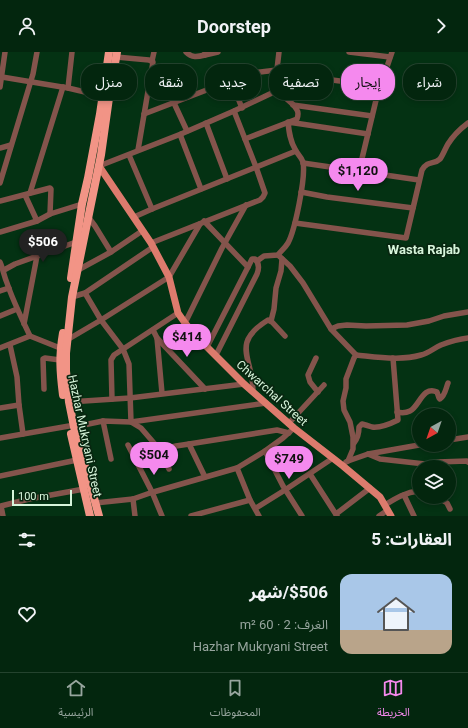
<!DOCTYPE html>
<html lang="ar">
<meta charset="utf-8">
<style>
:root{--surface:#03260e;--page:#0d2e17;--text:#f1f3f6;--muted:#97a59e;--line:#24432e;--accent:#f589ee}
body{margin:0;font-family:Roboto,"Noto Sans Arabic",sans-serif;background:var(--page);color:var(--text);direction:rtl;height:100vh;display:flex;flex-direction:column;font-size:15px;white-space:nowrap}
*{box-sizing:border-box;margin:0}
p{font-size:13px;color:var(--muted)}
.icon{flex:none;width:22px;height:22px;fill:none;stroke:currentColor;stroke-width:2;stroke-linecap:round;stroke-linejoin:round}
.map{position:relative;height:464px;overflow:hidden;direction:ltr}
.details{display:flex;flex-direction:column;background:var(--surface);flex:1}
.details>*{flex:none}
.guide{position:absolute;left:12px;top:12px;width:444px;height:36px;direction:rtl;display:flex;gap:8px}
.needle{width:26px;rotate:220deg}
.buttons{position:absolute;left:412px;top:356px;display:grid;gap:8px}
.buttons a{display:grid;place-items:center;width:44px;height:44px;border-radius:50%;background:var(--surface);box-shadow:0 2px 6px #0003,0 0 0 1px var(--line);font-size:20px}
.scale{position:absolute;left:12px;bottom:10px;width:60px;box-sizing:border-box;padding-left:4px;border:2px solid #d7f5db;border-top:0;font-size:11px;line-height:14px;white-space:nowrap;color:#d7f5db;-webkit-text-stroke:3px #082610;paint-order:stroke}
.price{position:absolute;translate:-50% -34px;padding:0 9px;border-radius:14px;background:var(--accent);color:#111;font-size:13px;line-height:26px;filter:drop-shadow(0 1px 2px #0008)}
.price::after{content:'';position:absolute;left:50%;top:24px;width:12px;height:9px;margin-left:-6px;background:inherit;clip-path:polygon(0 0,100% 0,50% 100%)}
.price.active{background:#222;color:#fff}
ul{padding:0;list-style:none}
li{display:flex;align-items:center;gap:12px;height:100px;padding:0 16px}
li span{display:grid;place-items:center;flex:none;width:112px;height:80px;border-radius:12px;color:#555}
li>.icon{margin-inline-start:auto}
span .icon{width:48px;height:48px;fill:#fffc;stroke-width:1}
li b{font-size:17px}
h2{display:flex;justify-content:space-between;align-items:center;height:48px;padding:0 16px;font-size:17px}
.tag{padding:0 14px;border-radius:16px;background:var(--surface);box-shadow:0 2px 6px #0003,0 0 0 1px var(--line);font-size:14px;line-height:36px}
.tag.active{background:var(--accent);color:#111}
header{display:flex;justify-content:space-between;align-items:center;height:52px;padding:0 16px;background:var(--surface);font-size:18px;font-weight:700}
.tabs{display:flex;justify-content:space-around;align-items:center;height:56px;border-top:1px solid var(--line);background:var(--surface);font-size:11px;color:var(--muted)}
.tabs a{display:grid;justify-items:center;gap:2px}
.tabs .active{color:var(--accent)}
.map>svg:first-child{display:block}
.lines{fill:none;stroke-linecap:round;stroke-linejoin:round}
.minor{stroke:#84544c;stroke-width:5.5}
.major{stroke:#dd7b6d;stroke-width:7}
.highway{stroke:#f29486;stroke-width:8}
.labels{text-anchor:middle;stroke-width:3.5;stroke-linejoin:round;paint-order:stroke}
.street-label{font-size:12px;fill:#d7f5db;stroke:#082610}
.neighbourhood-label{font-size:13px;font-weight:bold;fill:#d7f5db;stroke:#082610}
</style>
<header><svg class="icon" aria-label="forward" viewBox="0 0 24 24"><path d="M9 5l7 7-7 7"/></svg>Doorstep<svg class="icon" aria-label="person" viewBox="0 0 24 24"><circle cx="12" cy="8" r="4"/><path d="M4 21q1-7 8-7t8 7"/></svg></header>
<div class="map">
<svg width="468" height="464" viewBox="0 0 468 464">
<rect width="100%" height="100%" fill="#043213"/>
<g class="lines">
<g class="minor">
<path d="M186 0C192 6 197 5 205 3"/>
<polyline points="205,0 205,3 218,0"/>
<polyline points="349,0 390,5"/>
<polyline points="116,5 149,8 153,10 138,98"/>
<polyline points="152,9 154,0"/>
<polyline points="276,21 380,34"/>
<polyline points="2,25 68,36 102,44"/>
<polyline points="231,29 242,56"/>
<polyline points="0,35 5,0"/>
<polyline points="68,36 72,0"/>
<polyline points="174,51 187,79"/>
<polyline points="293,53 372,64"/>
<polyline points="144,62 251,21 277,18"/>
<polyline points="206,71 227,127"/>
<path d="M245 87 297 67C298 64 299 61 297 58 294 51 281 43 275 38"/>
<polyline points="0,96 11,93"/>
<polyline points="129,103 152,157"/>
<polyline points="303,111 419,128"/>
<polyline points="99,114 181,82"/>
<polyline points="359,119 377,44 392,0"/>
<polyline points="0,131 33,22 37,0"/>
<polyline points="201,137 181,85 181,82 234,59 274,40 276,37 276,26 279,0"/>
<polyline points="301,140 327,145 413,156"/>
<polyline points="30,141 63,35"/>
<polyline points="25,143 37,169"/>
<polyline points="0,149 50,136 51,137 50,162"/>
<polyline points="134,165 152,157 296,99"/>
<polyline points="89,166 95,174 111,200"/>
<polyline points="204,169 248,215"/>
<path d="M295 171 406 186 422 118C428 108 434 113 440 107 443 103 445 97 448 92 453 84 460 77 468 71"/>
<polyline points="0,180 37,169 50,162 82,152"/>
<polyline points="151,191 260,148 263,145 265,141 256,115 234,59"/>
<polyline points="278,203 290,214 303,231 331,277 356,303"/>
<path d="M257 209 264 204 278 203C281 199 285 196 288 191 295 178 306 125 303 110 301 104 297 102 295 97 290 89 289 80 288 70L368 82"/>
<path d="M0 210C3 217 4 224 7 231 13 249 22 267 30 284L60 296"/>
<polyline points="4,218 15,212 76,190"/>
<polyline points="78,218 111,200 142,179"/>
<polyline points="0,239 9,236"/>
<polyline points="85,241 101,268 123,297 129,312 131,370 141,376 160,398 169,417"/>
<polyline points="72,245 85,241 153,195"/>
<polyline points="0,264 17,257"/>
<polyline points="271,269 274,257 276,236 281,219 282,207"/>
<polyline points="185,271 222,196 246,153"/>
<polyline points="24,272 37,204"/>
<polyline points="331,277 338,274 347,273 366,274 407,273 429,269 444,264 468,260"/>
<polyline points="153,278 157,286 162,341"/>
<polyline points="157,286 205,337"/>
<polyline points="67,288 101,268 169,225 200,172"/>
<polyline points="10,293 17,325 19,353 23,382"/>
<path d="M207 295 248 215 252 207H255C259 211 259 217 257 222L216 303"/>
<polyline points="0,296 30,284"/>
<polyline points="316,306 308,323 310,330 318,340"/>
<polyline points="44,337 43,307 45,306 60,308"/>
<path d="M253 340C254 307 229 292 268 268L272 270 285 284"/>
<polyline points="112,347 111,308 114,303 178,261"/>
<polyline points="69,350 130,346 244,332"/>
<polyline points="0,356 19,353"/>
<path d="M397 360C401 361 406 361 410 359 419 355 423 333 437 340L439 346 440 347C445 344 446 336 448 331"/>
<polyline points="103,369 111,407"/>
<polyline points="289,371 324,333"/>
<polyline points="74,375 103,369 131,370 266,351"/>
<polyline points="0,386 69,374"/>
<polyline points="449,388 468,385"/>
<path d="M354 391C358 386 359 382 359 375L362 372C366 373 369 374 372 375 380 376 390 372 398 368L393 306"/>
<polyline points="189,392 205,425"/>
<polyline points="128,393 152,440 162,464"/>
<polyline points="160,398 176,394 189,392 277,378 289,381"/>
<polyline points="265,399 283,434 302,464"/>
<polyline points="368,402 380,407 425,412 438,410 467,409 468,410"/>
<path d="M348 409 353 397V385L350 370 344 358 343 349 346 336V327L354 306 356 303C377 305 401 309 421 303 429 301 434 296 441 293 449 290 459 287 468 286"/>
<polyline points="346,410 348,409 368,402 419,393"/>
<polyline points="237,416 250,448 259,464"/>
<polyline points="310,422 337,464"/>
<polyline points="0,424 77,408"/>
<polyline points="404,443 414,464"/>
<polyline points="437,445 447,451 450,457"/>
<polyline points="133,447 135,464"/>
<polyline points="95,451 133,447 150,441 237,416 265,399 283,386 294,376"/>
<path d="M385 453C396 446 406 440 419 439"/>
<polyline points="256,456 285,438 333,406"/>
<polyline points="336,462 370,436"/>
<polyline points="3,464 1,454 29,447 84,437"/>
<polyline points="191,464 250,448"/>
<polyline points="379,464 388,458"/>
</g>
<polyline class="major" points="99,114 151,191 169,225 178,261 185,271 197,285 244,332 294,376 343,414 380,445 391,464"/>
<g class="highway">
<polyline points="71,226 82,152 88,126 100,62 109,0"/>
<path d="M63 281C59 304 60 319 63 343"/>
<polyline points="71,382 90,464"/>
<polyline points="99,464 79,392 74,375 69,350 66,319 66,301 72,245 101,103 109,46 117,0"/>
</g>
</g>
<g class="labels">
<g class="street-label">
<text transform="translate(272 341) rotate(42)" y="4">Chwarchal Street</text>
<text transform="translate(85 384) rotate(78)" y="4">Hazhar Mukryani Street</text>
</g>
<g class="neighbourhood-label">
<text x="424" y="202">Wasta Rajab</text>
</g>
</g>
</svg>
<div class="buttons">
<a><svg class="needle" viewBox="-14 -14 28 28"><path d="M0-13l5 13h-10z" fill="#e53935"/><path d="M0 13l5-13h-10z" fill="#97a59e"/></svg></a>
<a><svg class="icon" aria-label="layers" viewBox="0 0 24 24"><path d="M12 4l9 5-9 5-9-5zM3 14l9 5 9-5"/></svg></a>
</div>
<div class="scale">100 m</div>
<b class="price" style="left:358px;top:140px">$1,120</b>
<b class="price active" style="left:43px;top:211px">$506</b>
<b class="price" style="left:187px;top:306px">$414</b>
<b class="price" style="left:154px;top:424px">$504</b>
<b class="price" style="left:289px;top:428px">$749</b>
<div class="guide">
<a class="tag">شراء</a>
<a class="tag active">إيجار</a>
<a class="tag">تصفية</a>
<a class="tag">جديد</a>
<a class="tag">شقة</a>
<a class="tag">منزل</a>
</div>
</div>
<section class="details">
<h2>العقارات: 5<svg class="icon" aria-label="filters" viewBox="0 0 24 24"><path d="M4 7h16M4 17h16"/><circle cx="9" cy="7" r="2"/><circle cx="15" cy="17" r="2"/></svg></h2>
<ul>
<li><span style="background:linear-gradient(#a9c7e8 70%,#b9a48a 0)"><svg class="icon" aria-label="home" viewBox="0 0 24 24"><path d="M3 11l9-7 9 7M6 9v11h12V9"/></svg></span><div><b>$506/شهر</b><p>الغرف: 2 · 60 m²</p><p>Hazhar Mukryani Street</p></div><svg class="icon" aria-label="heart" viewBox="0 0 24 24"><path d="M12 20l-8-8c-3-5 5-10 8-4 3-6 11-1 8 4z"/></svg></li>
</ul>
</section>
<nav class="tabs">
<a class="active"><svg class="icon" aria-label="map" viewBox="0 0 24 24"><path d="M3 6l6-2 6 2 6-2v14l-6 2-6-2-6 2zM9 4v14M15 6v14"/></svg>الخريطة</a>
<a><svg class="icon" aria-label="saved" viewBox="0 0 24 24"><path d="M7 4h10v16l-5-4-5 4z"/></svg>المحفوظات</a>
<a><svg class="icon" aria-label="home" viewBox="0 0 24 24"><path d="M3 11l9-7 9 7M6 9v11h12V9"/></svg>الرئيسية</a>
</nav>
